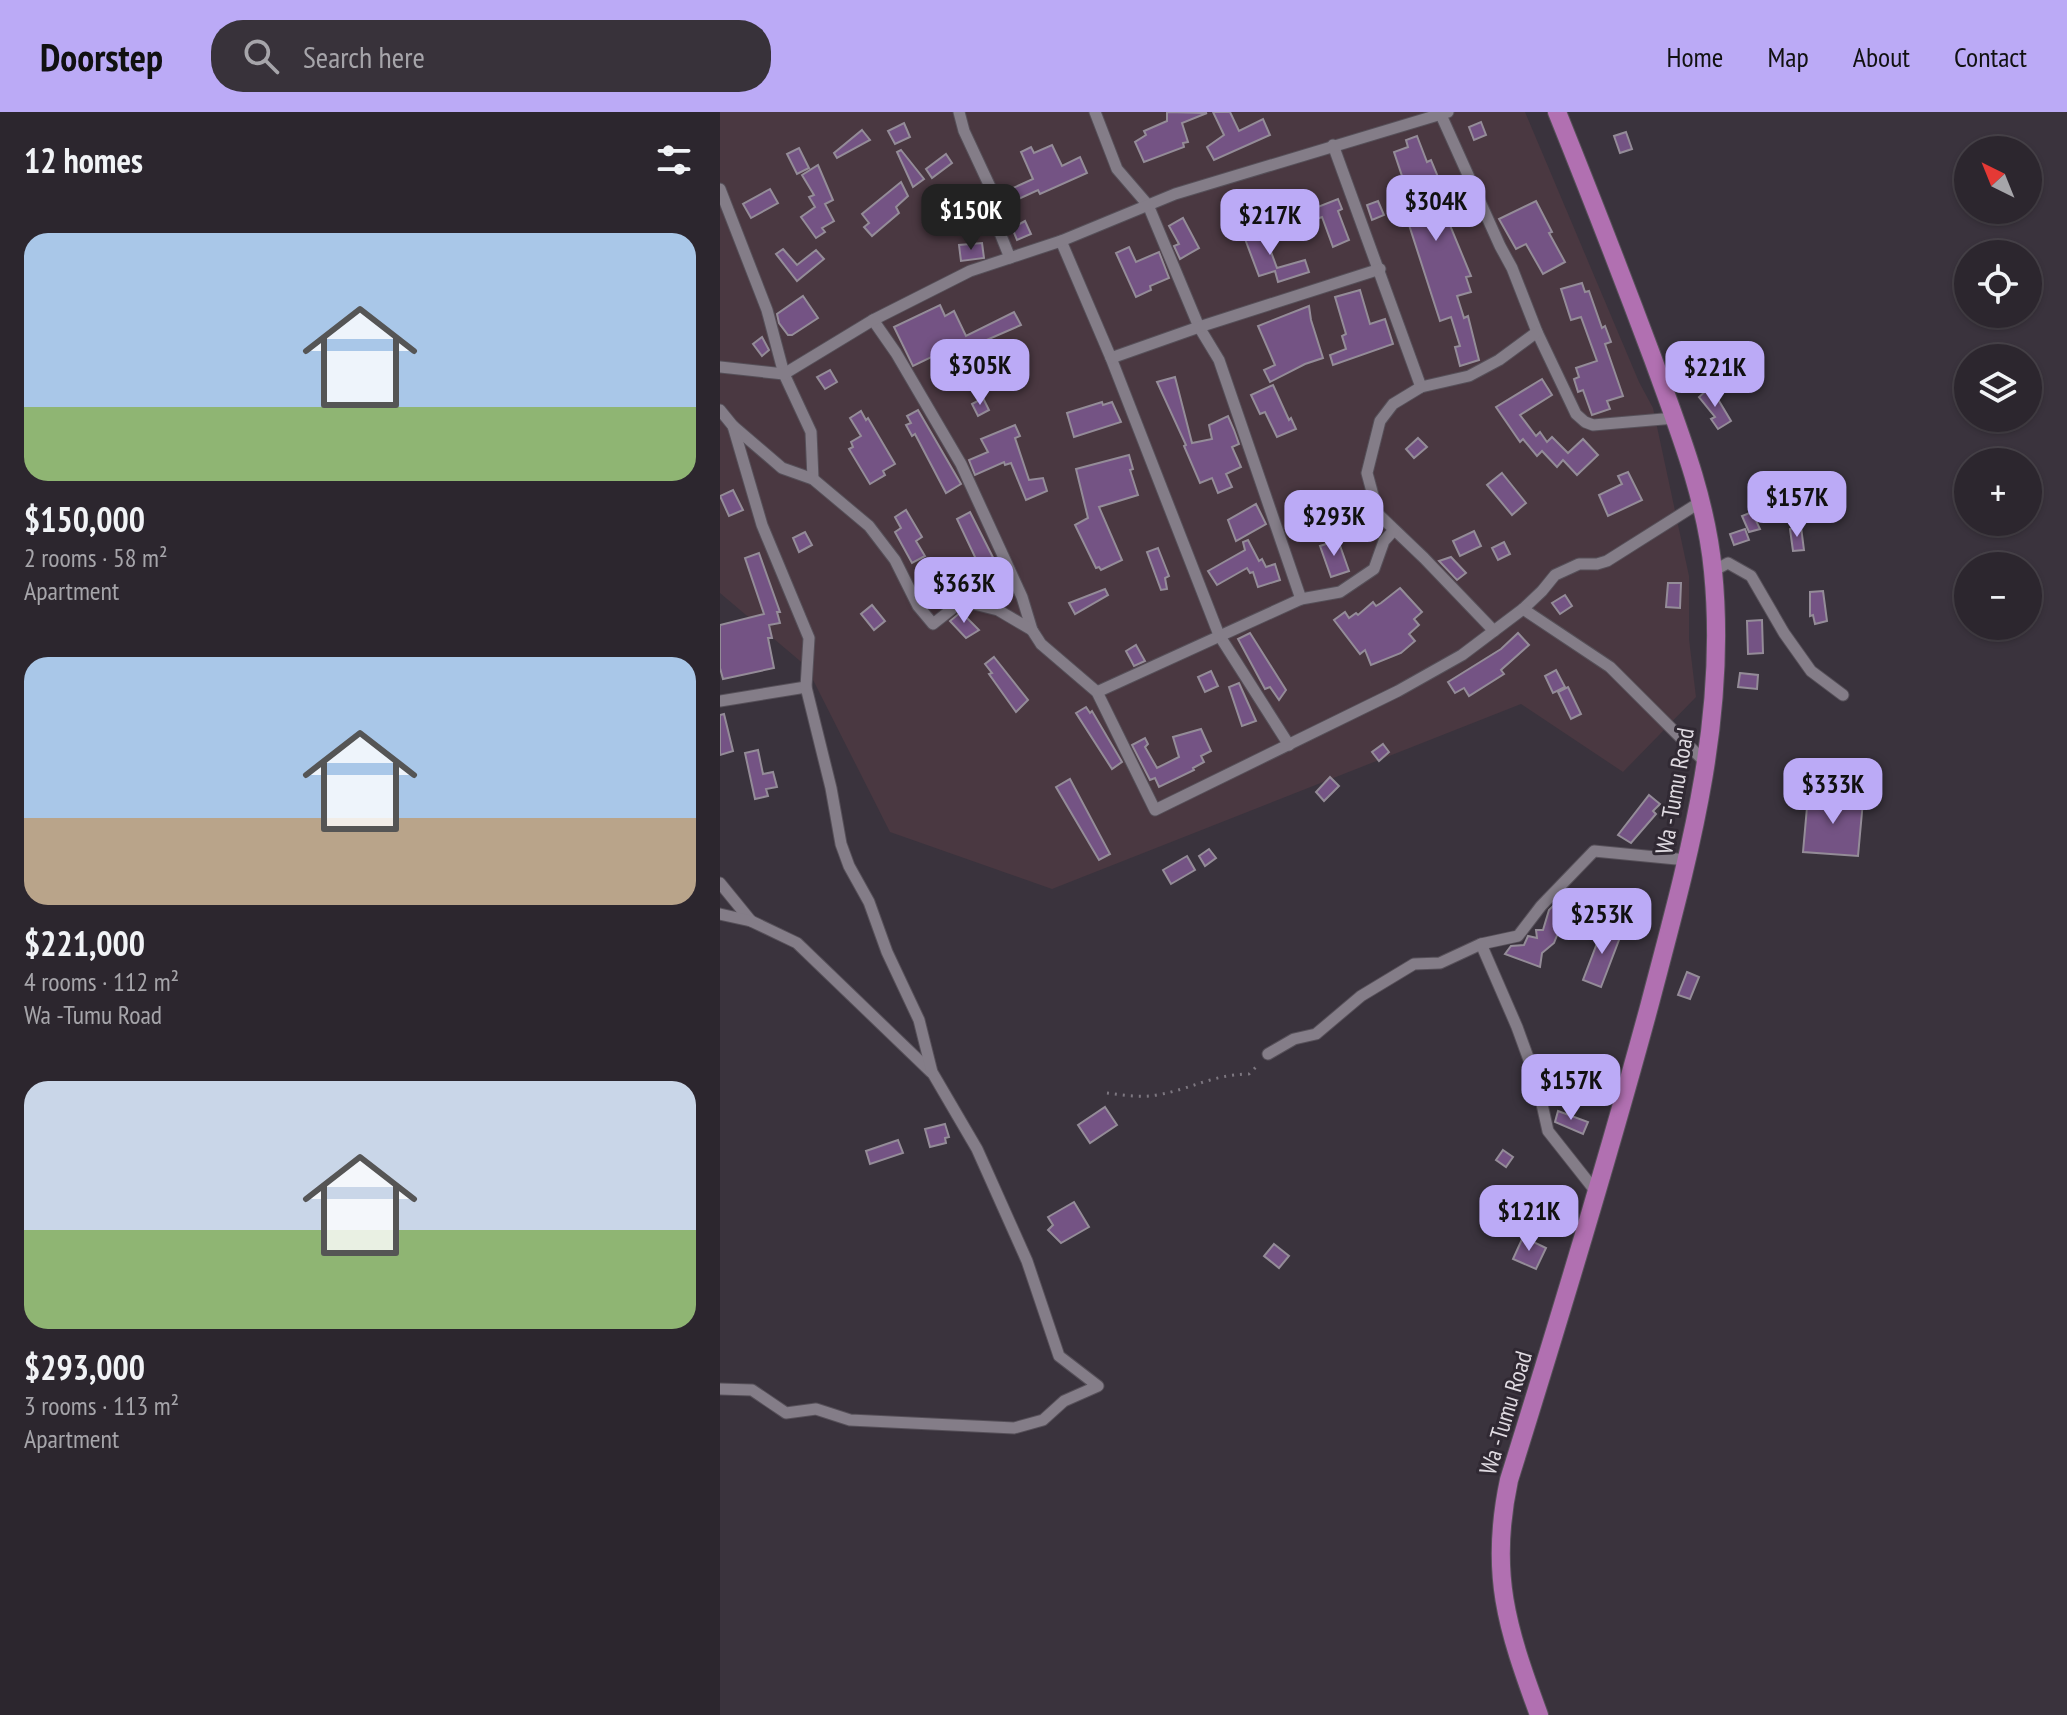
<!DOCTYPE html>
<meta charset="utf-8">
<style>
:root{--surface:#2c262e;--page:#38323a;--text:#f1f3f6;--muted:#a6a5aa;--line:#48434a;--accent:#bbaaf6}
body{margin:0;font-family:"PT Sans Narrow",sans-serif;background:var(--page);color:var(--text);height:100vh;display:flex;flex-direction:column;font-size:30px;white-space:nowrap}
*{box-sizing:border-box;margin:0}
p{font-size:26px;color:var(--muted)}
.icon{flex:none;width:44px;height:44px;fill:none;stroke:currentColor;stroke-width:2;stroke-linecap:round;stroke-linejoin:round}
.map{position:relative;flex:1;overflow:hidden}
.sheet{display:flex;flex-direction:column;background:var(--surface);width:720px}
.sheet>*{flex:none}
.needle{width:52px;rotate:317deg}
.buttons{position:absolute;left:1234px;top:24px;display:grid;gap:16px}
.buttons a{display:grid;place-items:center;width:88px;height:88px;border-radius:50%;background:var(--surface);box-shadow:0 2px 6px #0004,0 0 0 2px var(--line);font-size:40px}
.price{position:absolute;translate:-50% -68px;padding:0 18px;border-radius:16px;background:var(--accent);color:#111;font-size:26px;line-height:52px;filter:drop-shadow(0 2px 4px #0008)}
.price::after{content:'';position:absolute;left:50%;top:48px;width:24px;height:18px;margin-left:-12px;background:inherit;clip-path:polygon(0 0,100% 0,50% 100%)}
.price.active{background:#222;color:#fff}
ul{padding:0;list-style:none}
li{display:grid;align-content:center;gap:16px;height:424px;padding:0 24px}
li span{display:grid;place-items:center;height:248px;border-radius:24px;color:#555}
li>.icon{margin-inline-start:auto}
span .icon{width:144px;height:144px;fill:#fffc;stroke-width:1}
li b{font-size:34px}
h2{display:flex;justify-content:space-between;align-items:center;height:96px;padding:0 24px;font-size:34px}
header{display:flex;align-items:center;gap:48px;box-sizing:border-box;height:112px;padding:0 40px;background:var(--accent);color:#111}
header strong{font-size:38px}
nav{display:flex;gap:44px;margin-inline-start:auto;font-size:28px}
.search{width:560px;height:72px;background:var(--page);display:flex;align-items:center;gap:20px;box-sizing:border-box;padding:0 28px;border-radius:32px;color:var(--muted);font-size:30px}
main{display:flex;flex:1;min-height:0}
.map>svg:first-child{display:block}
.industrial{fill:#4a3841}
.building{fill:#745384;stroke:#948c98;stroke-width:2}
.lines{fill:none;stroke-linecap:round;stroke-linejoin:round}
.minor-casing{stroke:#565059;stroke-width:13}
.trunk-casing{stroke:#565059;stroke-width:20}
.path{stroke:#7d7780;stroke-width:3;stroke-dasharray:2 6;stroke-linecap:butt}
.minor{stroke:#847d88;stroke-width:11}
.trunk{stroke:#b170b1;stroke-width:18}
.labels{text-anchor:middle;stroke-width:6;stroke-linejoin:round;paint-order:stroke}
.street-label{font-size:24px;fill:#dfdae1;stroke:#302933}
</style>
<header>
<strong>Doorstep</strong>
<div class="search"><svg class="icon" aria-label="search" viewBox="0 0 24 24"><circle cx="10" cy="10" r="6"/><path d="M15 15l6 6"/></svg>Search here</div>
<nav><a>Home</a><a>Map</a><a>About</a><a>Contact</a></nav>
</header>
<main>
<section class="sheet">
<h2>12 homes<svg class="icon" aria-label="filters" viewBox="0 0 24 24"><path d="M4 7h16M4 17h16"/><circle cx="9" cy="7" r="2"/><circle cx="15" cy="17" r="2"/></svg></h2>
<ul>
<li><span style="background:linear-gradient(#a9c7e8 70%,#8fb573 0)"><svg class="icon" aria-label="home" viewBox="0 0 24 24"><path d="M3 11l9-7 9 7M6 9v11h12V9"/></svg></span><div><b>$150,000</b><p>2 rooms · 58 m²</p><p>Apartment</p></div></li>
<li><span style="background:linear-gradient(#a9c7e8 65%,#b9a48a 0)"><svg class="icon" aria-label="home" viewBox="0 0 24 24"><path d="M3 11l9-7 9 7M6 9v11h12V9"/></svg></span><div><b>$221,000</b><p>4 rooms · 112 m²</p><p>Wa -Tumu Road</p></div></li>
<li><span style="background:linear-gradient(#c9d6e8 60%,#8fb573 0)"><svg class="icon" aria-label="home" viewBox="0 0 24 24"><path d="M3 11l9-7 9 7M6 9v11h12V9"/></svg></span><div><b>$293,000</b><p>3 rooms · 113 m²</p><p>Apartment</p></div></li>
</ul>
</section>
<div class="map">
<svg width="1347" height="1603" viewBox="0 0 1347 1603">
<rect width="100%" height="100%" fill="#3a333d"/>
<polygon class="industrial" points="0,0 805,0 919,270 933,296 969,464 969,527 976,585 903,660 801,592 332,777 170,720 86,554 0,481"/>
<g class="building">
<polygon points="447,0 487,1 462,11 468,30 463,31 464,35 424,50 415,30 426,23 424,19 447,9"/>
<polygon points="493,0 510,0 519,19 543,7 550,23 494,48 487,35 504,23"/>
<polygon points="761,10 766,23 754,28 749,15"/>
<polygon points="184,11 190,25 175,32 168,19"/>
<polygon points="142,18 150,28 117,46 114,41"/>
<polygon points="906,20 912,37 900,41 894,24"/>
<polygon points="697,24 707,50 711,48 723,77 719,79 729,111 751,164 746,165 751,180 737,184 744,206 748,204 759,248 740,254 735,235 740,234 731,205 720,209 681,88 684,86 681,78 686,76 674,40 688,35 686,28"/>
<polygon points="332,33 342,54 360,45 367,61 320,82 318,78 290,91 284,80 313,67 301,40 311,35 314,41"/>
<polygon points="79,36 89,56 77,62 67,42"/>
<polygon points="181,38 204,67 193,75 177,40"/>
<polygon points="226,42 232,51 212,66 206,57"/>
<polygon points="98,53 113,88 105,92 114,109 102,116 105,120 96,126 81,105 95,95 89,85 94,83 82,63"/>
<polygon points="181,70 188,84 176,95 179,101 152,124 144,115 149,111 142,102"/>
<polygon points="50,77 58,91 31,106 23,92"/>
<polygon points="618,87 622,97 618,99 629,128 613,135 602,105 594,108 590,98"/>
<polygon points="658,89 664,103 652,108 647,93"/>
<polygon points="816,89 832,120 829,121 845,150 823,162 806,132 796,137 779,107"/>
<polygon points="463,106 479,136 460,147 454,134 459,132 449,114"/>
<polygon points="305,109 311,122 297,128 292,116"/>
<polygon points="541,113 557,156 585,148 589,160 558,170 555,159 539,164 522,119"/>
<polygon points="262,131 264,146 241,149 239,133"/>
<polygon points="409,135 416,150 439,140 449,166 430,174 431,178 416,185 396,141"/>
<polygon points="63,137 77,153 96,138 104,147 77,169 56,142"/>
<polygon points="862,171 865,180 869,179 882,216 885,214 891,230 885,232 903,284 887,289 890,297 872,303 863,278 858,280 854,267 859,265 856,256 877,249 861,205 851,208 841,177"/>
<polygon points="640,178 650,212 665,207 673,232 613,253 610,243 626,237 622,224 626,222 615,185"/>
<polygon points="83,184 98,206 72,223 68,223 59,211 57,202"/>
<polygon points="220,193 225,204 234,199 246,224 294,200 301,213 262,230 264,233 245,242 250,251 238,257 228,237 193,254 174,215"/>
<polygon points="589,194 591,208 603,246 585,252 550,270 544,258 555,253 538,214"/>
<polygon points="42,225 49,238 42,244 33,232"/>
<polygon points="110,258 117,270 105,277 97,265"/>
<polygon points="455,265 472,331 492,327 489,313 508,304 514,318 519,332 512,335 521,355 506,362 512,375 498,381 492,366 480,371 464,334 466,333 437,270"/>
<polygon points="822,267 832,283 800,303 816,324 820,320 827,330 832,325 848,341 863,327 878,343 857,363 843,348 837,355 822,339 817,344 803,327 800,330 776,295"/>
<polygon points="553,273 569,308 571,306 576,317 557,325 545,300 540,302 531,283"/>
<polygon points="988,277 996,284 1011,309 998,317 991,307 995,305 979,285"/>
<polygon points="263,286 269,298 258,304 252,292"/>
<polygon points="382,290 383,293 392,290 401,310 354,325 347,301"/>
<polygon points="198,298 241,372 226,381 195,322 192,324 186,313 191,311 187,304"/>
<polygon points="141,299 146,308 148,306 175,352 163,359 165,363 150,372 129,337 133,335 131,330 141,324 130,306"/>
<polygon points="295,313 300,324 295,326 309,368 323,366 327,379 306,388 291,351 285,353 284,350 255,363 249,348 268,340 261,327"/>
<polygon points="698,326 707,335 694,346 686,337"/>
<polygon points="409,343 413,357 410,358 418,383 379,395 402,448 381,458 379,455 376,456 355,413 368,406 356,357"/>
<polygon points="908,360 922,388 888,404 879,383 902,372 898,364"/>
<polygon points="782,361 806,391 792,403 767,373"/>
<polygon points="13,378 23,398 9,404 0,384"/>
<polygon points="601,389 608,406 594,411 587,394"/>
<polygon points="536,392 546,412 516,429 508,408"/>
<polygon points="186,398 202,425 196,429 205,444 192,451 175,420 181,416 175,405"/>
<polygon points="250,400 292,483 281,490 263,461 259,463 252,449 256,447 237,407"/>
<polygon points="1032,400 1040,417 1029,420 1022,404"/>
<polygon points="1081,415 1084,438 1073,439 1070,417"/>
<polygon points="1025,417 1029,428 1014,433 1010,422"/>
<polygon points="754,419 761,434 740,444 733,429"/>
<polygon points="85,420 92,433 79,440 73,426"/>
<polygon points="528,428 539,449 542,447 546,455 555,452 560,468 538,475 533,460 530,461 527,456 497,473 488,459 525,438 523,430"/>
<polygon points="618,428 629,459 611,465 600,434"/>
<polygon points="784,430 790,442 778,448 772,436"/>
<polygon points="438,436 449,464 445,466 447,477 441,478 427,440"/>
<polygon points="39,441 60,500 57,500 60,511 49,513 52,526 48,526 54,556 3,567 0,556 0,513 44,502 25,446"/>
<polygon points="731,445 746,461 737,468 719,449"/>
<polygon points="948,471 961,471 960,496 946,495"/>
<polygon points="680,476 702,500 694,507 699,513 689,522 695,529 681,541 651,553 645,538 640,542 614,508 625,500 629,506 636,501 638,503 653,490 656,494 661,491"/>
<polygon points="385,477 388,483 355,502 349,491"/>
<polygon points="1103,479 1107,509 1095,512 1093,503 1090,504 1090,480"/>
<polygon points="845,483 852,494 840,502 832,491"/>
<polygon points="152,493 165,509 154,518 141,502"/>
<polygon points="241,500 259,518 246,526 230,509"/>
<polygon points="1042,508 1043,541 1028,542 1027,509"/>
<polygon points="530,521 566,578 559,588 550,575 545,577 518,527"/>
<polygon points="798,521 809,533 781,558 784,562 749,584 744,576 735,581 728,570 781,537"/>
<polygon points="416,533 425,549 414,554 406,539"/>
<polygon points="274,545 308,588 296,600 269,562 272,561 265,552"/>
<polygon points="836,558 845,575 833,581 825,564"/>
<polygon points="491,559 498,574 485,580 478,565"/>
<polygon points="1020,561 1038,563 1037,577 1018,575"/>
<polygon points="519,571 536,609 522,614 509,575"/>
<polygon points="848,575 861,602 851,607 838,580"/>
<polygon points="366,595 370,601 372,599 402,650 392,657 356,601"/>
<polygon points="4,602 13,639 0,643 0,603"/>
<polygon points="481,617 491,639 481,644 484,650 473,656 474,658 439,675 435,666 430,668 412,633 425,626 428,632 425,635 437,656 459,645 453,625"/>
<polygon points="663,632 669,640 659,649 652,640"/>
<polygon points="38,638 43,662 53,660 57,675 46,677 48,684 35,687 25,641"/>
<polygon points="610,665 619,674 604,689 596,680"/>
<polygon points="350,667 390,742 379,748 336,675"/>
<polygon points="929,683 940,692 933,699 936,702 911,731 898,723"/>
<polygon points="1088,684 1143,689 1138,744 1083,740"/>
<polygon points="489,737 496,746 485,754 479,744"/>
<polygon points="467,744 475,758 451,772 443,758"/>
<polygon points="837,790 850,791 834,831 822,841 820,855 785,842 791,834 804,833 808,824 817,826 816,818 823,818 829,798"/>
<polygon points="884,813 902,820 881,875 863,868"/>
<polygon points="967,860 979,865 970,887 958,883"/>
<polygon points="385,995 397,1013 370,1031 358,1013"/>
<polygon points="838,999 868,1010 863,1022 835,1010"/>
<polygon points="225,1012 229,1025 225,1026 226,1031 210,1035 205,1017"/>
<polygon points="178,1028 183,1041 150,1052 146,1039"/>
<polygon points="783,1038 793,1045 786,1055 776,1048"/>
<polygon points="354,1090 369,1115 341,1131 328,1118 333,1113 328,1105"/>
<polygon points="803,1125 826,1136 816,1157 793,1147"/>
<polygon points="554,1132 569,1144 559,1156 544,1144"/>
</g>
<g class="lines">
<g class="minor-casing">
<g id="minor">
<polyline points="239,0 244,19 279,94 276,111 290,146"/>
<polyline points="375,0 397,57 428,93 479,215 499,248 581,487"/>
<polyline points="721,3 780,134 792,156 817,220 856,302 865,310 873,313 955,306"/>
<polyline points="613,33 701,275"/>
<polyline points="0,77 47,198 64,262 91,320 93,367"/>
<polyline points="341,129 391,246 499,523 569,633"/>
<polyline points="153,208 176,241 241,352 302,485 312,518 321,532 377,580 435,698 678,579 742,543 803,497 822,479 835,463 859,452 877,452 887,449 982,389"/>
<polyline points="391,246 479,215 660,157"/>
<polyline points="0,255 64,262 153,208 250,159 341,129 455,82 728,0"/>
<polyline points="0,298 13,314 62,356 93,367 149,414 175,448 198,494 213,512 242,489 278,498 312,518"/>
<polyline points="993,459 1008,451 1031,464 1064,521 1091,559 1123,583"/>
<polyline points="803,497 890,555 988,653"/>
<polyline points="774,519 704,446 658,402 647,361 660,309 673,292 701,275 749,264 779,248 817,220"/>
<polyline points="377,580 581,487 620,480 654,457 664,429 674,418"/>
<polyline points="0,589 86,575"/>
<polyline points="0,771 31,809"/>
<polyline points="0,802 31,809 77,831 211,960"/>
<polyline points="761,832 797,915 817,970 828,1019 877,1081"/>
<polyline points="548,942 574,927 596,922 641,884 694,852 720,851 761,832 798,824 821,794 874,739 967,748"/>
<polyline points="0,1277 32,1278 66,1301 96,1297 130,1308 294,1316 323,1308 344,1289 378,1274 339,1244 307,1149 257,1037 212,960 199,908 167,840 149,790 129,754 121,732 111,676 86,575 89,526 42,413 13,314"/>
</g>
</g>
<g class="trunk-casing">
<path id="trunk" d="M819 1603C787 1516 769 1461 789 1368 838 1211 886 1054 929 895 967 750 1008 611 993 459 986 385 958 316 933 247 902 164 870 82 837 0"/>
</g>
<path class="path" d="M387 981C403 983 420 986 437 983 472 977 490 963 529 962L539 952"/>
<use href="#minor" class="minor"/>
<use href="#trunk" class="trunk"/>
</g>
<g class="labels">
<g class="street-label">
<text transform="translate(955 679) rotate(-80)" y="8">Wa -Tumu Road</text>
<text transform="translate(786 1301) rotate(-73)" y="8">Wa -Tumu Road</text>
</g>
</g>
</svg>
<div class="buttons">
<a><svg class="needle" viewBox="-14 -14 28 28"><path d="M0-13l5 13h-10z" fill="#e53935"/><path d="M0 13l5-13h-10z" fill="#a6a5aa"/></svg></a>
<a><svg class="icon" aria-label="locate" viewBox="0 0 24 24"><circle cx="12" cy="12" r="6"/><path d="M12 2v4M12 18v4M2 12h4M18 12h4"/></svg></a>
<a><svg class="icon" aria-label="layers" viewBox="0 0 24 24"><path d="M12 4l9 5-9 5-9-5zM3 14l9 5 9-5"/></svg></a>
<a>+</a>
<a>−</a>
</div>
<b class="price" style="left:716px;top:131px">$304K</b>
<b class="price active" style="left:251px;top:140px">$150K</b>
<b class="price" style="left:550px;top:145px">$217K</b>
<b class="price" style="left:260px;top:295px">$305K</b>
<b class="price" style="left:995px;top:297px">$221K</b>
<b class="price" style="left:1077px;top:427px">$157K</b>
<b class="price" style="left:614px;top:446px">$293K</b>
<b class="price" style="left:244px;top:513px">$363K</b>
<b class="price" style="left:1113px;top:714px">$333K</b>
<b class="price" style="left:882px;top:844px">$253K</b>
<b class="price" style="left:851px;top:1010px">$157K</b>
<b class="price" style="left:809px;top:1141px">$121K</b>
</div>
</main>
